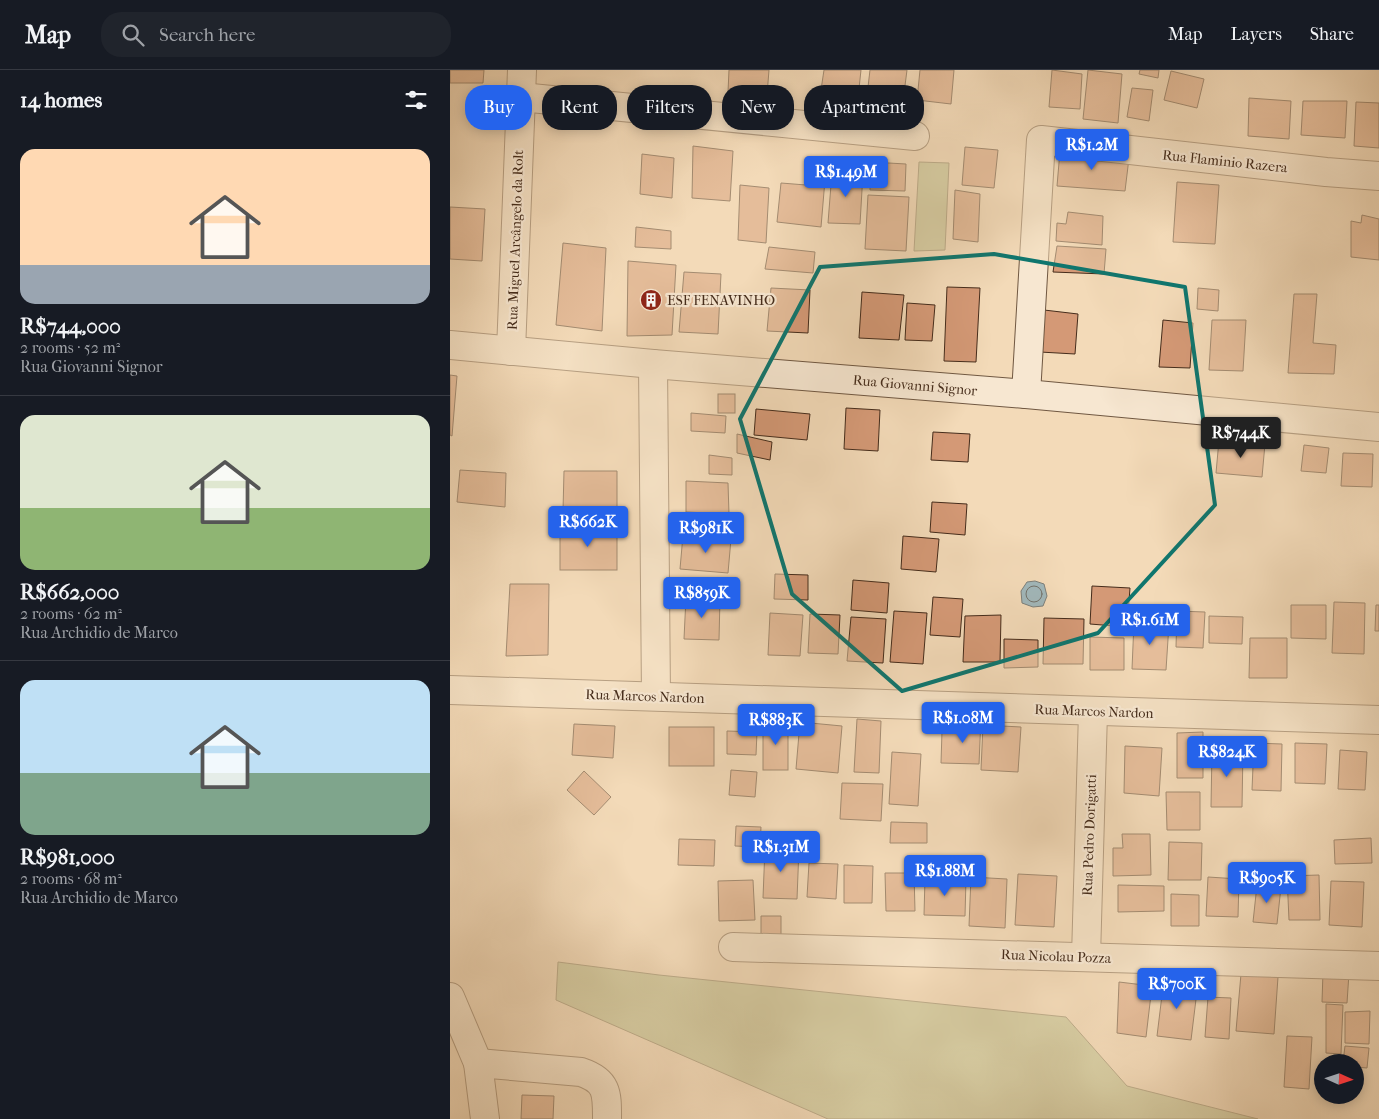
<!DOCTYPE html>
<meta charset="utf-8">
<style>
:root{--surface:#171b24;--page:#20242c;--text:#f1f3f6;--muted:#9ea1a6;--line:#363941;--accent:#2563eb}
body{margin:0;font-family:"IM FELL French Canon",serif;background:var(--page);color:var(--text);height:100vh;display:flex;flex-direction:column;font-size:19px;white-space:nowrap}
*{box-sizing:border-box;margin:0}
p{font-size:16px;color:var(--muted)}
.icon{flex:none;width:28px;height:28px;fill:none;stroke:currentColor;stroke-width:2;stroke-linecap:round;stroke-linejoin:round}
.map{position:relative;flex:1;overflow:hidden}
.panel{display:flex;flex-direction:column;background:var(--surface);width:450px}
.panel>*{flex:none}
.hud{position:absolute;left:15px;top:15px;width:475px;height:45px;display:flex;gap:10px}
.needle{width:32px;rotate:93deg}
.buttons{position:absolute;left:864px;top:984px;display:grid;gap:10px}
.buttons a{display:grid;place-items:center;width:50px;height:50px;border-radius:50%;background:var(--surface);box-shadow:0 2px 12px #0003;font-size:25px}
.price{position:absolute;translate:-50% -42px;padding:0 11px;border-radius:5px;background:var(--accent);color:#fff;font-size:16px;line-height:32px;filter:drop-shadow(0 1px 2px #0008)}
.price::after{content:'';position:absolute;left:50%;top:30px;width:15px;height:11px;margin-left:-8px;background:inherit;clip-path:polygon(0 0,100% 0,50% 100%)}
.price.current{background:#222;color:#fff}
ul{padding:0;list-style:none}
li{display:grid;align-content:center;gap:10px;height:265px;padding:0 20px}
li+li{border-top:1px solid var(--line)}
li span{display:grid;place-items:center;height:155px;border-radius:15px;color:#555}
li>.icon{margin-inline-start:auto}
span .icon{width:90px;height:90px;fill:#fffc;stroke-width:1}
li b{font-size:21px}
h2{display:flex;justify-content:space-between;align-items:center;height:60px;padding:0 20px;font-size:21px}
.pill{padding:0 18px;border-radius:20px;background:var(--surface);box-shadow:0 2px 12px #0003;font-size:18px;line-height:45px}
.pill.current{background:var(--accent);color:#fff}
header{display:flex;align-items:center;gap:30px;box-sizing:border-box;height:70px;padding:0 25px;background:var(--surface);border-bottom:1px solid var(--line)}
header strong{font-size:24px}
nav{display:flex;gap:28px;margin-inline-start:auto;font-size:18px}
.search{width:350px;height:45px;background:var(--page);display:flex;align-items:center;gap:12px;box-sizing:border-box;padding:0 18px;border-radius:20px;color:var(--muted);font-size:19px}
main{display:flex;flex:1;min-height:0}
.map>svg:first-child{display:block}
.green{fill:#bbc08f;stroke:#807655}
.water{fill:#a1b7ba;stroke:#7c7f7a}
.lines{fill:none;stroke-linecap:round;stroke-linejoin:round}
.shore{stroke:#73726a;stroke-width:1}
.building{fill:#d49976;stroke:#452c1b}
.minor-casing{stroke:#705842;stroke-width:30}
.minor{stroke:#f7e7d1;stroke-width:28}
.marked{fill:none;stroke:#0f766e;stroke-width:4;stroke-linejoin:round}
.labels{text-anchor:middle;stroke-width:4.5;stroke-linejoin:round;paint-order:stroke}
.street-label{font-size:14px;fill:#452c1b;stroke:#f7e7d1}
.poi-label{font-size:14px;fill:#452c1b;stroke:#f7e7d1;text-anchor:start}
</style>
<header>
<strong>Map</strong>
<div class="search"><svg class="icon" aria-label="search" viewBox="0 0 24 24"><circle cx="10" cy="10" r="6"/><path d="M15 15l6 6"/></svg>Search here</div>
<nav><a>Map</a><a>Layers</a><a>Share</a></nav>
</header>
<main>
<section class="panel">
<h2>14 homes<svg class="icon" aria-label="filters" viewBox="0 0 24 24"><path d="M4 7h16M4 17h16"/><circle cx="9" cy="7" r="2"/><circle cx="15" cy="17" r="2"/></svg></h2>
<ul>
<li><span style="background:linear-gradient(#ffd9b3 75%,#9aa5b1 0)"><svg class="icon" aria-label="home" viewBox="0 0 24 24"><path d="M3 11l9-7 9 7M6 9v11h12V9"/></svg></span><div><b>R$744,000</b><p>2 rooms · 52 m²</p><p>Rua Giovanni Signor</p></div></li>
<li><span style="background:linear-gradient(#dfe7d0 60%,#8fb573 0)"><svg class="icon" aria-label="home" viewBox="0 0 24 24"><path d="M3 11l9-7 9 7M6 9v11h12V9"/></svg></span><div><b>R$662,000</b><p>2 rooms · 62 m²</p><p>Rua Archidio de Marco</p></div></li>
<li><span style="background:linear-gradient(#bfe0f5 60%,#7fa58c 0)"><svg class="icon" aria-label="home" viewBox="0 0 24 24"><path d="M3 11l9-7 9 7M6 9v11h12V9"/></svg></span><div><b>R$981,000</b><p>2 rooms · 68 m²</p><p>Rua Archidio de Marco</p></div></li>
</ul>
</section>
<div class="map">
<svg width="929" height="1049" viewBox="0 0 929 1049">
<rect width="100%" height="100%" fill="#f3dab8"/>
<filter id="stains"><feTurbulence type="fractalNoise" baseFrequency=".004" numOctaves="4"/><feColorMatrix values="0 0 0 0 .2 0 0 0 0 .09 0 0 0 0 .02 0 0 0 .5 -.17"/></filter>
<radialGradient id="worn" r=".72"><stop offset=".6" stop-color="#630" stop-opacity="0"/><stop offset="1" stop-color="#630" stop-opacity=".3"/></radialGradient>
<g class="green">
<polygon points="469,92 499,93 495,180 464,181"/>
<polygon points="108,892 209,905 616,947 677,1016 808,1049 378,1049 106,930"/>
</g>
<polygon class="water" points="585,511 594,514 597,526 593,536 583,537 572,533 571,521 577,512"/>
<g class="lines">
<circle class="shore" cx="584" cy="524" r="8"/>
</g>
<g class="building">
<polygon points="0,0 34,0 33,13 0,13"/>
<polygon points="279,0 319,0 317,25 278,22"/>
<polygon points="374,0 411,0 407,37 369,33"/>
<polygon points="420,0 457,0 452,39 416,34"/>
<polygon points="470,0 504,0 501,34 467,30"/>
<polygon points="602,0 632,4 630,39 599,37"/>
<polygon points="638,0 672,4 668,53 633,49"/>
<polygon points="690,0 709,0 708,8 689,4"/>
<polygon points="721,1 754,9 747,38 714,30"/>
<polygon points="682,18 703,20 699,51 677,47"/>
<polygon points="799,28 841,31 839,69 798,66"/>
<polygon points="853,31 897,31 895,68 851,65"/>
<polygon points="906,32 929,33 929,78 904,76"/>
<polygon points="243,76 283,81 280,131 242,128"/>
<polygon points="515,77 548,80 544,118 512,115"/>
<polygon points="610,81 679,88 675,121 607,116"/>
<polygon points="192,84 224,88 222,128 190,124"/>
<polygon points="421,92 456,94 455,121 420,120"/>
<polygon points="356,96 376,98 371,157 327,152 331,113 356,115"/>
<polygon points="382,102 413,103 410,154 378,153"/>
<polygon points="727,112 769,115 765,174 723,172"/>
<polygon points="290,115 319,118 316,173 288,170"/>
<polygon points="505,120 530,124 528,172 503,169"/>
<polygon points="418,125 459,127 456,181 415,179"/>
<polygon points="0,137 35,139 32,191 0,189"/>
<polygon points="618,142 653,146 652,175 606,171 607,153 616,154"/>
<polygon points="912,145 929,149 929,190 901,187 901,151 911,153"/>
<polygon points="186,157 221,161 221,179 185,177"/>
<polygon points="113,173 156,178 152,261 106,255"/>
<polygon points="607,176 656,179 654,204 603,202"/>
<polygon points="319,177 365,182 363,203 315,199"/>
<polygon points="178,191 226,195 222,265 177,266"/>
<polygon points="234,202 271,204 268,264 229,262"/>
<polygon points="497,217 530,218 526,292 494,291"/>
<polygon points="321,218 360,220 358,263 317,261"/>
<polygon points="748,218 769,220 768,241 747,239"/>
<polygon points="412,222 454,225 449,270 409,268"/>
<polygon points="844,224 867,224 863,273 886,275 884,304 838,303"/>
<polygon points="457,233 485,235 482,271 455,270"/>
<polygon points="594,240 628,244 625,284 590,282"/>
<polygon points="713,250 743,253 740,298 709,297"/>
<polygon points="762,250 796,250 793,301 759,300"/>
<polygon points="0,305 7,306 2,366 0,365"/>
<rect x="268" y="324" width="17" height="19"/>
<polygon points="396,338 430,340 428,381 394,379"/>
<polygon points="306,339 360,344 357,370 304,365"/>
<polygon points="241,343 276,346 275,363 241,361"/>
<polygon points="483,362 520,364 518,392 481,390"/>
<polygon points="287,364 322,372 320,390 287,383"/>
<polygon points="769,370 815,374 812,407 766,403"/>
<polygon points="854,375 879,378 876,403 851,401"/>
<polygon points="893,383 923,384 922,417 891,416"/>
<polygon points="259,385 282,388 282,405 259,404"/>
<polygon points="10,400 56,403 55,437 7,432"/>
<polygon points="114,401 167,401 167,442 113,441"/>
<polygon points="236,411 278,413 279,444 236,442"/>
<polygon points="482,432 517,434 515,465 480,462"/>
<rect x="110" y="457" width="57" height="43"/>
<polygon points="233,465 281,469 278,503 230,499"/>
<polygon points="453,466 489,469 486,502 451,499"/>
<polygon points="325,504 358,505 358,530 324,529"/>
<polygon points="403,510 439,513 437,543 401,540"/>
<polygon points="60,514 99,514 98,585 56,586"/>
<polygon points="642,516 680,518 677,557 640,554"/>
<polygon points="236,527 270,528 269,570 234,569"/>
<polygon points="483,527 513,529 510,567 480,565"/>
<polygon points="884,532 915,533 914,584 882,583"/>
<polygon points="841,535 876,535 876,569 841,568"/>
<polygon points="926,535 929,535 929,561 925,561"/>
<polygon points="444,541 477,543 473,594 440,592"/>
<polygon points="727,541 755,542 753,578 726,577"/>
<polygon points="320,543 353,545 350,586 318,585"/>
<polygon points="360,544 390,545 388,584 358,583"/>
<polygon points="551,545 550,592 513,592 515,546"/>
<polygon points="759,546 793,547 792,574 759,573"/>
<polygon points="401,547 436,549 433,593 397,591"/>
<polygon points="594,548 634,549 633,594 593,594"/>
<polygon points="684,552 719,554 716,600 682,599"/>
<polygon points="640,567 674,568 674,600 640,600"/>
<polygon points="800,568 837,568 837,608 799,608"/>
<polygon points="554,569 588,570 588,597 554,598"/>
<polygon points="517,646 531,647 529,694 491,693 492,661 517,662"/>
<polygon points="407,649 431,651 429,703 404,702"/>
<rect x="313" y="652" width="25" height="48"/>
<polygon points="350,652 392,656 388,703 346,699"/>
<polygon points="124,654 165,656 163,688 122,685"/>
<polygon points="533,655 571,657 568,702 531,700"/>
<rect x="219" y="657" width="45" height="39"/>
<polygon points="277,661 307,662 306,685 277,684"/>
<polygon points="753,662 753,708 727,708 727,663"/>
<polygon points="804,673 832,674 831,721 802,720"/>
<polygon points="845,673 877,674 875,714 845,713"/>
<polygon points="675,676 712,678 709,726 674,723"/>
<polygon points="762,680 793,680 792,737 761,737"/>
<polygon points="890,680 917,682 915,720 888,719"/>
<polygon points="442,682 471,684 468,736 439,734"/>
<polygon points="281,700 307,702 305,727 279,725"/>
<polygon points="134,701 161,727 144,745 117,720"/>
<polygon points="392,713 433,714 431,751 390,749"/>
<polygon points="716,722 750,722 750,760 717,760"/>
<polygon points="441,752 477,753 477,773 440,773"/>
<polygon points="286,756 311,757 310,777 285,776"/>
<polygon points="672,764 700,764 701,805 663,806 663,778 673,778"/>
<polygon points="921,768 922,793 885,794 884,770"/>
<polygon points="229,769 265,770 264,796 228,795"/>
<polygon points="719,772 752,773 751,810 718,810"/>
<polygon points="315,777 349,778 347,829 313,828"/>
<polygon points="359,793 388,794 386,829 357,827"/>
<polygon points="394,795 423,796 422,833 394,833"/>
<polygon points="435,803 464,803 465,841 436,841"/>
<polygon points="568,804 607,806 604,857 565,855"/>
<polygon points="869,805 870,850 839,850 837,806"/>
<polygon points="521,807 557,809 555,858 519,856"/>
<polygon points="758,807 789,809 788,847 756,846"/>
<polygon points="475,808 516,809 515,846 474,845"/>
<polygon points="303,810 305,850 269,851 268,811"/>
<polygon points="881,811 914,812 912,857 879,855"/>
<polygon points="668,815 714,816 714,841 668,842"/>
<polygon points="807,815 831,817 827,854 803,852"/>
<polygon points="721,824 749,825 749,856 721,856"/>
<polygon points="311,846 331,846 331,870 311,869"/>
<polygon points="873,902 899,903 897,933 872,932"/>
<polygon points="791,904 828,907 824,964 786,961"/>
<polygon points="714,909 748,913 741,970 707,966"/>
<polygon points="669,912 702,916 696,967 667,963"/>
<polygon points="758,927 781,928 779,969 755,967"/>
<polygon points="876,934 893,935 891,984 876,983"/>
<polygon points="920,941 919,974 895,973 895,942"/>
<polygon points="837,966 862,967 859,1019 834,1017"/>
<polygon points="895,976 919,978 917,998 905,997 905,992 893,992"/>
<polygon points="72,1025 104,1026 103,1049 71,1049"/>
</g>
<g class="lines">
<g class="minor-casing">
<g id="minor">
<polyline points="71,27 465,66"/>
<polyline points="0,275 203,294 576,324 929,357"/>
<polyline points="61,281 72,0"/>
<polyline points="203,294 206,626"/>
<polyline points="576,324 591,70 876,102 929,106"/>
<polyline points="0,620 929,650"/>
<polyline points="283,877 929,896"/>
<polyline points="636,887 643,642"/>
<polyline points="0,927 28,993 35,1049"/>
<path d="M28 993 131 1002C158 1011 157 1024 157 1049"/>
</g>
</g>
<use href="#minor" class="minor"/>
</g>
<path d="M0 0H929V1049H0ZM544 184 735 217 765 435 648 563 452 621 342 524 290 349 370 197Z" fill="#f3dab8" fill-opacity=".55" fill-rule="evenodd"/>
<path class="marked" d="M544 184 735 217 765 435 648 563 452 621 342 524 290 349 370 197Z"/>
<defs>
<g id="building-disc" transform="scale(1.125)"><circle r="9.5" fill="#8f2418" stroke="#f7e7d1"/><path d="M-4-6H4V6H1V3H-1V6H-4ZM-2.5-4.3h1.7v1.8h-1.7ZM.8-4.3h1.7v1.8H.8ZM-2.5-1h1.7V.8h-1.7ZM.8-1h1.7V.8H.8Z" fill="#fff"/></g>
</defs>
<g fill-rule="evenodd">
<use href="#building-disc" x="201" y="230"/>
</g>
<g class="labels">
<g class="street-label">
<text transform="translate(775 91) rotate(6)" y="5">Rua Flaminio Razera</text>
<text transform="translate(65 170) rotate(-88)" y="5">Rua Miguel Arcângelo da Rolt</text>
<text transform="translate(465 315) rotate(5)" y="5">Rua Giovanni Signor</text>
<text transform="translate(195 626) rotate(2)" y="5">Rua Marcos Nardon</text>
<text transform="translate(644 641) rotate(2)" y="5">Rua Marcos Nardon</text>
<text transform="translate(639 765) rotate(-88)" y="5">Rua Pedro Dorigatti</text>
<text transform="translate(606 886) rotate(2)" y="5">Rua Nicolau Pozza</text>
</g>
<g class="poi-label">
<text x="217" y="235">ESF FENAVINHO</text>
</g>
</g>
<rect width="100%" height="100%" filter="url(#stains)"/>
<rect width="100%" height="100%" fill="url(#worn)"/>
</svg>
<div class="buttons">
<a><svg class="needle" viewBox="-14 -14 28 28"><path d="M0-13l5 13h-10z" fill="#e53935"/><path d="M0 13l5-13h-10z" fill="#9ea1a6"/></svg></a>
</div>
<b class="price" style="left:642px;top:101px">R$1.2M</b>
<b class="price" style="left:396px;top:128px">R$1.49M</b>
<b class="price current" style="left:791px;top:389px">R$744K</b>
<b class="price" style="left:138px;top:478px">R$662K</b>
<b class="price" style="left:256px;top:484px">R$981K</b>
<b class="price" style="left:252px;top:549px">R$859K</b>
<b class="price" style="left:700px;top:576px">R$1.61M</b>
<b class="price" style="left:513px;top:674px">R$1.08M</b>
<b class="price" style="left:326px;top:676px">R$883K</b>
<b class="price" style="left:777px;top:708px">R$824K</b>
<b class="price" style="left:331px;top:803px">R$1.31M</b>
<b class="price" style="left:495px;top:827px">R$1.88M</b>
<b class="price" style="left:817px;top:834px">R$905K</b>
<b class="price" style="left:727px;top:940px">R$700K</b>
<div class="hud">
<a class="pill current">Buy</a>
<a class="pill">Rent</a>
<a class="pill">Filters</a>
<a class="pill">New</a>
<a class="pill">Apartment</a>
</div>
</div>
</main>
